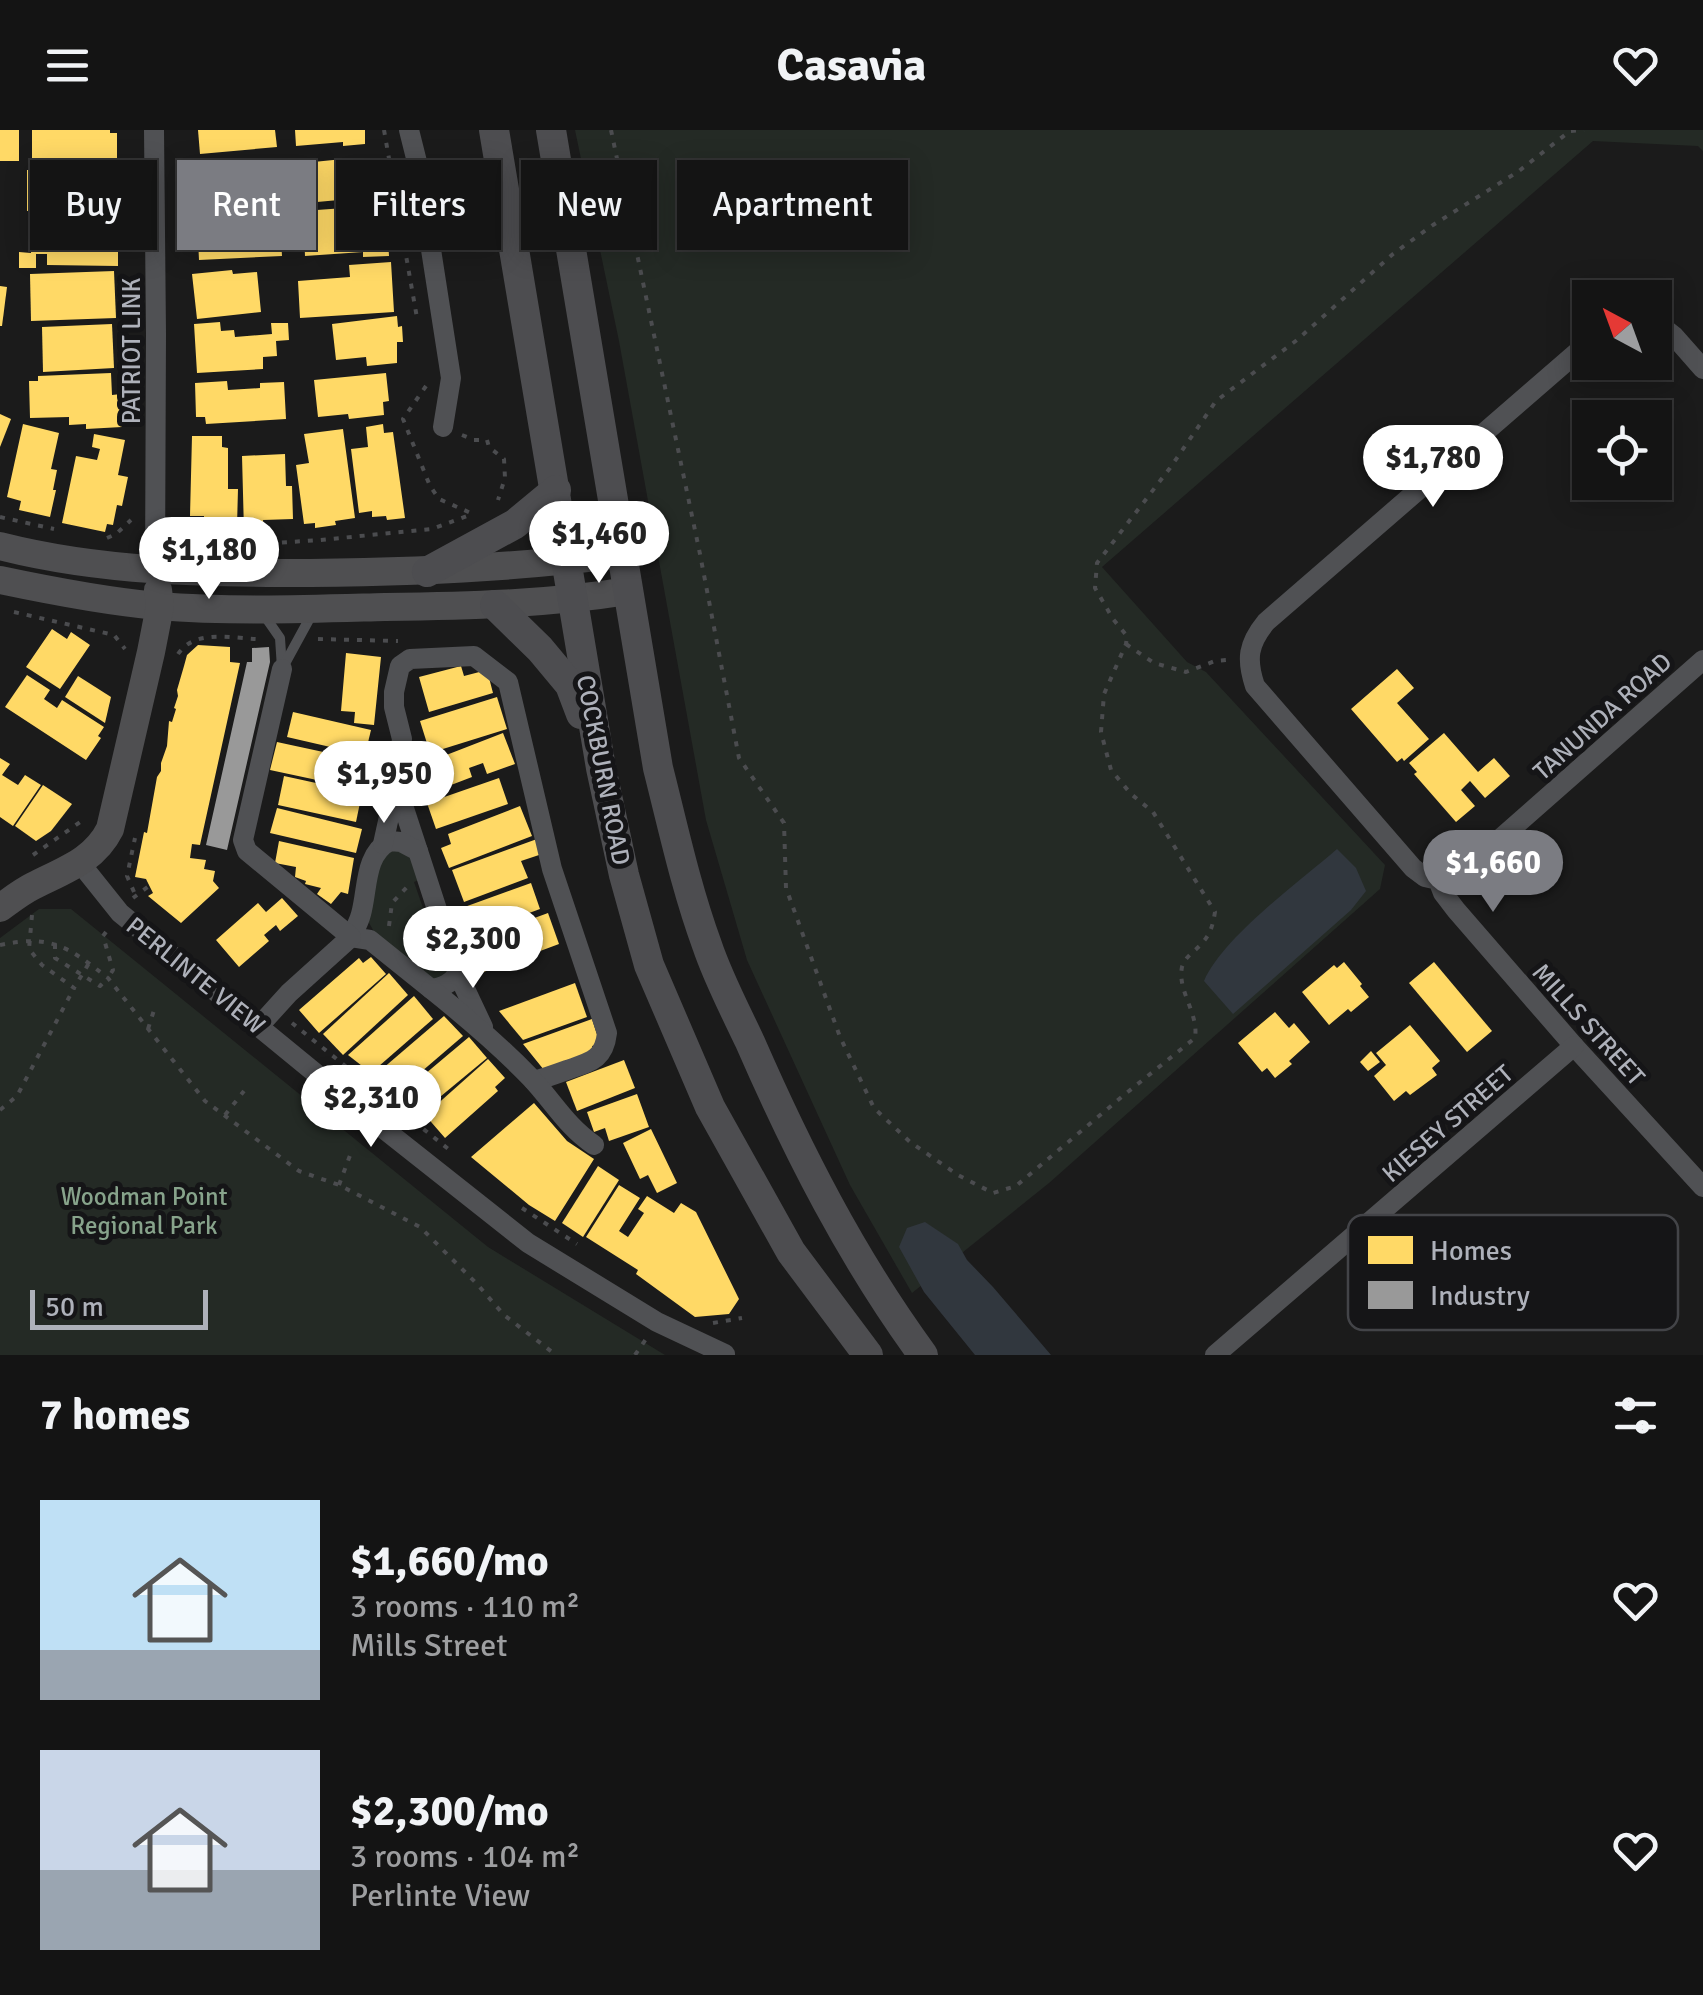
<!DOCTYPE html>
<meta charset="utf-8">
<style>
:root{--surface:#141414;--page:#1d1d1d;--text:#f1f3f6;--muted:#9d9ea0;--line:#333334;--accent:#7b7c82}
body{margin:0;font-family:Signika,sans-serif;background:var(--page);color:var(--text);height:100vh;display:flex;flex-direction:column;font-size:38px;white-space:nowrap}
*{box-sizing:border-box;margin:0}
p{font-size:32px;color:var(--muted)}
.icon{flex:none;width:55px;height:55px;fill:none;stroke:currentColor;stroke-width:2;stroke-linecap:round;stroke-linejoin:round}
.map{position:relative;height:1225px;overflow:hidden}
.details{display:flex;flex-direction:column;background:var(--surface);flex:1}
.details>*{flex:none}
.banner{position:absolute;left:30px;top:30px;width:1000px;height:90px;display:flex;gap:20px}
.needle{width:65px;rotate:319deg}
.controls{position:absolute;left:1572px;top:150px;display:grid;gap:20px}
.controls a{display:grid;place-items:center;width:100px;height:100px;border-radius:0px;background:var(--surface);box-shadow:0 5px 25px #0003,0 0 0 2px var(--line);font-size:50px}
.scale{position:absolute;left:30px;bottom:25px;width:178px;box-sizing:border-box;padding-left:10px;border:5px solid #aeb1ba;border-top:0;font-size:28px;line-height:35px;white-space:nowrap;color:#aeb1ba;-webkit-text-stroke:8px #151517;paint-order:stroke}
.price{position:absolute;translate:-50% -85px;padding:0 22px;border-radius:35px;background:#fff;color:#222;font-size:32px;line-height:65px;filter:drop-shadow(0 2px 5px #0008)}
.price::after{content:'';position:absolute;left:50%;top:60px;width:30px;height:22px;margin-left:-15px;background:inherit;clip-path:polygon(0 0,100% 0,50% 100%)}
.price.on{background:var(--accent);color:#fff}
ul{padding:0;list-style:none}
li{display:flex;align-items:center;gap:30px;height:250px;padding:0 40px}
li span{display:grid;place-items:center;flex:none;width:280px;height:200px;border-radius:0px;color:#555}
li>.icon{margin-inline-start:auto}
span .icon{width:120px;height:120px;fill:#fffc;stroke-width:1}
li b{font-size:42px}
h2{display:flex;justify-content:space-between;align-items:center;height:120px;padding:0 40px;font-size:42px}
.chip{padding:0 35px;border-radius:0px;background:var(--surface);box-shadow:0 5px 25px #0003,0 0 0 2px var(--line);font-size:35px;line-height:90px}
.chip.on{background:var(--accent);color:#fff}
header{display:flex;justify-content:space-between;align-items:center;height:130px;padding:0 40px;background:var(--surface);font-size:45px;font-weight:800}
.map>svg:first-child{display:block}
.green{fill:#242a25}
.water{fill:#31373e}
.homes{fill:#ffd966}
.industry{fill:#999}
.lines{fill:none;stroke-linecap:round;stroke-linejoin:round}
.path{stroke:#4b4c4f;stroke-width:4;stroke-dasharray:5 8;stroke-linecap:butt}
.lane{stroke:#505154;stroke-width:10}
.street{stroke:#505154;stroke-width:20}
.secondary{stroke:#4f4f51;stroke-width:28}
.primary{stroke:#4d4d50;stroke-width:30}
.labels{text-anchor:middle;stroke-width:10;stroke-linejoin:round;paint-order:stroke}
.street-label{font-size:25px;fill:#aeb1ba;stroke:#151517}
.park-label{font-size:25px;fill:#87a38b;stroke:#151517}
.key{fill:#151517;stroke:#434448;stroke-width:2.5}
.key-label{font-size:28px;fill:#aeb1ba}
</style>
<header><svg class="icon" aria-label="menu" viewBox="0 0 24 24"><path d="M4 6h16M4 12h16M4 18h16"/></svg>Casavia<svg class="icon" aria-label="heart" viewBox="0 0 24 24"><path d="M12 20l-8-8c-3-5 5-10 8-4 3-6 11-1 8 4z"/></svg></header>
<div class="map">
<svg width="1703" height="1225" viewBox="0 0 1703 1225">
<rect width="100%" height="100%" fill="#1b1b1b"/>
<g class="green">
<polygon points="575,0 1703,0 1703,21 1698,16 1593,11 1102,437 1187,532 1206,542 1385,735 1380,759 1049,1053 912,1163 850,1055 747,830 706,690 619,211"/>
<polygon points="388,721 409,721 423,748 414,752 439,824 447,822 451,835 444,847 432,851 377,807 368,791 377,741"/>
<polygon points="39,779 71,779 488,1117 665,1225 0,1225 0,808"/>
</g>
<g class="water">
<path d="M1337 719 1356 738 1366 761 1351 780 1233 884 1204 851C1223 807 1299 752 1337 719Z"/>
<polygon points="925,1092 958,1114 967,1130 993,1157 1051,1225 975,1225 924,1162 899,1117 907,1098"/>
</g>
<g class="homes">
<rect x="0" y="0" width="19" height="31"/>
<polygon points="32,0 110,0 110,3 117,3 117,30 32,32"/>
<polygon points="198,0 275,0 277,17 200,24"/>
<polygon points="295,0 365,0 365,14 343,16 343,12 296,16"/>
<polygon points="221,29 221,33 251,32 251,50 244,50 244,61 281,60 282,80 204,83 204,69 192,69 193,31"/>
<polygon points="343,29 343,33 374,29 378,70 340,74 339,70 295,74 293,63 287,64 284,35"/>
<polygon points="116,38 117,79 27,81 27,40"/>
<polygon points="386,75 389,126 363,127 363,122 305,126 303,81"/>
<polygon points="67,87 114,87 114,107 118,107 118,136 47,135 47,124 36,124 36,138 19,138 19,122 31,123 32,92 67,92"/>
<polygon points="222,88 222,91 275,88 276,92 280,91 282,126 199,130 197,89"/>
<polygon points="391,132 394,182 300,188 298,151 350,147 349,135"/>
<polygon points="232,140 233,144 257,142 261,182 197,189 192,144"/>
<polygon points="114,141 116,188 31,191 30,144"/>
<polygon points="0,156 7,157 2,196 0,196"/>
<polygon points="397,186 398,197 402,196 403,212 397,212 397,233 367,236 366,227 336,230 332,194"/>
<polygon points="220,192 221,201 234,200 235,207 272,204 271,193 288,193 289,210 276,211 277,226 263,227 263,239 197,243 194,194"/>
<polygon points="112,194 114,238 43,242 42,197"/>
<polygon points="111,243 112,265 121,264 122,297 86,299 86,294 69,295 69,287 30,288 29,251 38,251 38,246"/>
<polygon points="386,243 389,271 383,272 384,285 349,289 348,284 318,287 314,250"/>
<polygon points="227,251 228,260 260,258 260,253 284,252 286,289 206,294 205,287 196,287 195,253"/>
<polygon points="0,284 11,289 0,317"/>
<polygon points="23,294 59,303 51,339 57,340 53,360 56,360 50,387 19,380 21,371 7,367"/>
<polygon points="383,294 384,303 393,302 405,388 387,390 386,386 372,387 372,381 359,383 351,319 368,317 366,297"/>
<polygon points="343,299 355,388 335,391 336,395 315,398 315,393 304,394 296,335 309,333 304,304"/>
<polygon points="94,304 125,310 118,345 128,347 122,376 117,375 113,395 107,394 105,402 62,393 76,326 97,330 100,319 92,317"/>
<polygon points="192,306 222,306 222,317 228,318 228,359 238,359 237,396 204,396 204,386 190,386"/>
<polygon points="285,324 286,356 292,356 293,389 263,390 264,400 244,401 242,326"/>
<polygon points="52,499 67,509 71,502 90,515 60,559 26,537"/>
<polygon points="198,515 230,517 230,532 240,533 200,715 192,714 190,728 206,730 204,739 215,741 213,751 219,758 181,793 148,766 153,763 146,749 135,747 144,702 147,703 157,647 161,641 161,633 167,616 169,591 172,592 176,579 174,578 178,566 177,560 184,536 187,525"/>
<polygon points="346,523 381,527 374,595 354,593 355,582 341,581"/>
<polygon points="461,536 464,546 487,540 493,563 429,582 419,547"/>
<polygon points="1397,539 1414,558 1397,573 1429,609 1404,631 1402,628 1397,632 1351,579"/>
<polygon points="27,545 50,560 44,569 57,578 62,570 104,597 98,606 101,608 86,630 5,577"/>
<polygon points="78,546 111,567 105,593 65,567"/>
<polygon points="497,567 507,599 430,623 420,591"/>
<polygon points="293,582 371,600 365,625 287,607"/>
<polygon points="503,603 515,634 487,644 483,633 469,638 472,647 438,660 433,645 441,642 436,629"/>
<polygon points="1444,603 1478,642 1494,628 1510,646 1485,668 1470,651 1461,660 1475,676 1456,692 1414,644 1417,642 1409,633"/>
<polygon points="277,612 365,631 359,659 270,640"/>
<polygon points="0,628 10,634 2,645 18,655 25,645 41,655 13,696 0,687"/>
<polygon points="284,646 362,663 356,692 278,675"/>
<polygon points="499,648 508,674 436,699 427,673"/>
<polygon points="43,655 72,674 51,701 36,711 15,696"/>
<polygon points="520,676 532,706 449,738 441,718 451,714 448,704"/>
<polygon points="277,678 362,699 356,723 270,703"/>
<polygon points="537,709 542,724 521,731 528,748 464,772 452,740"/>
<polygon points="279,711 354,728 348,764 341,762 331,774 317,764 321,758 305,754 306,751 295,747 296,737 275,733"/>
<polygon points="531,753 540,779 469,805 459,779"/>
<polygon points="282,768 298,786 280,801 276,795 264,805 269,811 239,837 216,810 258,773 266,782"/>
<polygon points="548,783 559,814 481,843 470,812"/>
<polygon points="371,827 386,844 319,903 299,880 359,828 363,833"/>
<polygon points="1344,832 1362,854 1360,856 1369,867 1351,882 1348,879 1329,895 1302,862 1334,835 1337,838"/>
<polygon points="1434,832 1492,901 1467,922 1409,853"/>
<polygon points="389,843 408,865 343,925 323,904"/>
<polygon points="575,853 587,887 523,910 499,881"/>
<polygon points="414,866 433,889 371,943 348,925"/>
<polygon points="1275,882 1289,898 1294,893 1310,912 1289,931 1292,934 1275,948 1267,938 1262,942 1238,913"/>
<polygon points="444,886 463,906 393,966 375,945"/>
<polygon points="592,889 600,914 592,916 594,923 544,940 523,914"/>
<polygon points="1410,895 1440,931 1432,938 1437,945 1410,965 1406,961 1394,971 1374,946 1386,935 1376,923"/>
<polygon points="469,907 487,928 417,986 400,965"/>
<polygon points="1371,921 1380,932 1368,941 1360,932"/>
<polygon points="488,929 505,948 495,957 498,961 445,1008 425,985"/>
<polygon points="624,930 635,958 577,981 566,952"/>
<polygon points="637,964 649,997 609,1011 605,998 594,1002 587,982"/>
<polygon points="534,973 567,1011 594,1029 555,1091 529,1075 471,1027"/>
<polygon points="651,999 677,1053 657,1063 648,1045 640,1049 623,1013"/>
<polygon points="598,1036 619,1050 583,1107 562,1093"/>
<polygon points="619,1055 640,1068 619,1101 628,1107 644,1083 638,1079 647,1066 674,1083 681,1073 696,1082 739,1169 729,1184 695,1187 636,1144 638,1140 586,1107"/>
</g>
<polygon class="industry" points="269,517 270,532 227,720 206,715 247,532 252,532 252,518"/>
<g class="lines">
<g class="path">
<polyline points="384,0 417,188"/>
<path d="M611 0 700 424 739 628 784 693 786 758 840 907 874 978 910 1012 958 1045 993 1063 1016 1056 1124 965 1195 908C1199 883 1177 861 1182 837 1185 826 1196 821 1203 812 1211 803 1213 794 1215 782L1153 682 1131 664 1111 640 1101 602 1104 564 1126 514 1127 506 1113 489 1095 458 1097 433 1170 338 1216 271 1297 210 1393 124 1433 95 1519 41 1570 1 1584 0"/>
<polyline points="426,256 403,289 430,356 439,369 473,384"/>
<polyline points="462,305 474,310 487,310 489,317 504,329 505,348 498,370"/>
<polyline points="0,387 54,399"/>
<polyline points="179,389 204,415"/>
<polyline points="107,408 116,404 131,390"/>
<polyline points="243,415 320,410 432,399 470,385"/>
<polyline points="14,482 114,505 125,519"/>
<polyline points="318,509 398,511"/>
<polyline points="1126,514 1154,533 1186,542 1215,531 1227,530"/>
<path d="M178 524C195 499 231 508 257 509"/>
<polyline points="33,725 83,690"/>
<polyline points="134,762 127,746 135,708"/>
<polyline points="133,768 149,756"/>
<polyline points="32,785 29,819 42,835 74,858 89,833"/>
<polyline points="389,796 392,773 407,757"/>
<polyline points="106,802 103,806 113,840 108,848"/>
<polyline points="55,814 55,828 100,856 108,848"/>
<path d="M0 815C52 804 68 817 108 848L205 971 299 1041 339 1055 420 1097 477 1154 504 1185 556 1225"/>
<polyline points="292,893 452,1022"/>
<polyline points="148,899 155,877"/>
<polyline points="0,980 17,966 74,858"/>
<polyline points="225,985 244,961"/>
<polyline points="339,1055 352,1020"/>
<polyline points="522,1078 577,1114"/>
<polyline points="713,1193 742,1188"/>
<polyline points="635,1225 646,1209"/>
</g>
<g class="lane">
<polyline points="264,485 280,508 282,538"/>
<polyline points="282,539 312,484"/>
</g>
<g class="street">
<polyline points="154,0 156,204 155,441"/>
<polyline points="409,0 418,36 451,248 443,297"/>
<polyline points="1655,191 1674,206 1703,239"/>
<path d="M1590 211 1266 492C1248 514 1246 529 1255 556L1413 738 1425 747 1438 750 1443 763 1456 780 1574 916 1703 1057"/>
<polyline points="397,657 418,721"/>
<path d="M390 711 401 712 418 721 458 844C450 854 443 857 431 859L370 810 351 807C355 799 359 792 361 784 368 759 364 724 390 711Z"/>
<path d="M383 714 396 655 402 609 394 577V562L400 536 410 529 474 526 508 552 552 739 607 903C604 930 590 932 567 940 556 944 545 948 534 951"/>
<polyline points="80,733 120,783 375,992 528,1113 657,1192 725,1224"/>
<polyline points="1438,750 1467,738 1703,530"/>
<polyline points="458,844 483,897"/>
<path d="M431 859C466 887 499 915 530 947 553 971 566 996 594 1015"/>
<polyline points="259,896 289,863 351,807 247,721 243,710 282,539"/>
<polyline points="1215,1225 1574,916"/>
</g>
<g class="secondary">
<path d="M0 416C102 442 205 443 310 443 415 442 518 438 622 424"/>
<path d="M0 450C52 461 104 471 157 476 233 482 310 479 385 477 467 476 547 474 628 461"/>
<path d="M0 778C11 770 21 762 33 756 64 740 94 731 110 699L151 522 160 476 158 460"/>
</g>
<g class="primary">
<polyline points="494,0 601,638 624,745 649,835 710,977 791,1122 868,1225"/>
<path d="M551 0 658 638C673 697 686 758 707 815 718 848 735 880 750 912 798 1022 852 1128 923 1225"/>
<polyline points="427,442 515,394 556,360"/>
<polyline points="495,475 540,519 570,555 581,584"/>
</g>
</g>
<g class="labels">
<g class="street-label">
<text transform="translate(131 221) rotate(-90)" y="9">PATRIOT LINK</text>
<text transform="translate(1602 586) rotate(-42)" y="9">TANUNDA ROAD</text>
<text transform="translate(604 640) rotate(79)" y="9">COCKBURN ROAD</text>
<text transform="translate(196 845) rotate(39)" y="9">PERLINTE VIEW</text>
<text transform="translate(1589 894) rotate(48)" y="9">MILLS STREET</text>
<text transform="translate(1447 993) rotate(-41)" y="9">KIESEY STREET</text>
</g>
<g class="park-label">
<text x="144" y="1075">Woodman Point<tspan x="144" dy="29">Regional Park</tspan></text>
</g>
</g>
<rect x="1348" y="1085" width="330" height="115" rx="15" class="key"/>
<rect x="1368" y="1106" width="45" height="28" fill="#ffd966"/>
<rect x="1368" y="1151" width="45" height="28" fill="#999"/>
<g class="key-label">
<text x="1430" y="1130">Homes</text>
<text x="1430" y="1175">Industry</text>
</g>
</svg>
<div class="controls">
<a><svg class="needle" viewBox="-14 -14 28 28"><path d="M0-13l5 13h-10z" fill="#e53935"/><path d="M0 13l5-13h-10z" fill="#9d9ea0"/></svg></a>
<a><svg class="icon" aria-label="locate" viewBox="0 0 24 24"><circle cx="12" cy="12" r="6"/><path d="M12 2v4M12 18v4M2 12h4M18 12h4"/></svg></a>
</div>
<div class="scale">50 m</div>
<b class="price" style="left:1433px;top:380px">$1,780</b>
<b class="price" style="left:599px;top:456px">$1,460</b>
<b class="price" style="left:209px;top:472px">$1,180</b>
<b class="price" style="left:384px;top:696px">$1,950</b>
<b class="price on" style="left:1493px;top:785px">$1,660</b>
<b class="price" style="left:473px;top:861px">$2,300</b>
<b class="price" style="left:371px;top:1020px">$2,310</b>
<div class="banner">
<a class="chip">Buy</a>
<a class="chip on">Rent</a>
<a class="chip">Filters</a>
<a class="chip">New</a>
<a class="chip">Apartment</a>
</div>
</div>
<section class="details">
<h2>7 homes<svg class="icon" aria-label="filters" viewBox="0 0 24 24"><path d="M4 7h16M4 17h16"/><circle cx="9" cy="7" r="2"/><circle cx="15" cy="17" r="2"/></svg></h2>
<ul>
<li><span style="background:linear-gradient(#bfe0f5 75%,#9aa5b1 0)"><svg class="icon" aria-label="home" viewBox="0 0 24 24"><path d="M3 11l9-7 9 7M6 9v11h12V9"/></svg></span><div><b>$1,660/mo</b><p>3 rooms · 110 m²</p><p>Mills Street</p></div><svg class="icon" aria-label="heart" viewBox="0 0 24 24"><path d="M12 20l-8-8c-3-5 5-10 8-4 3-6 11-1 8 4z"/></svg></li>
<li><span style="background:linear-gradient(#c9d6e8 60%,#9aa5b1 0)"><svg class="icon" aria-label="home" viewBox="0 0 24 24"><path d="M3 11l9-7 9 7M6 9v11h12V9"/></svg></span><div><b>$2,300/mo</b><p>3 rooms · 104 m²</p><p>Perlinte View</p></div><svg class="icon" aria-label="heart" viewBox="0 0 24 24"><path d="M12 20l-8-8c-3-5 5-10 8-4 3-6 11-1 8 4z"/></svg></li>
</ul>
</section>
